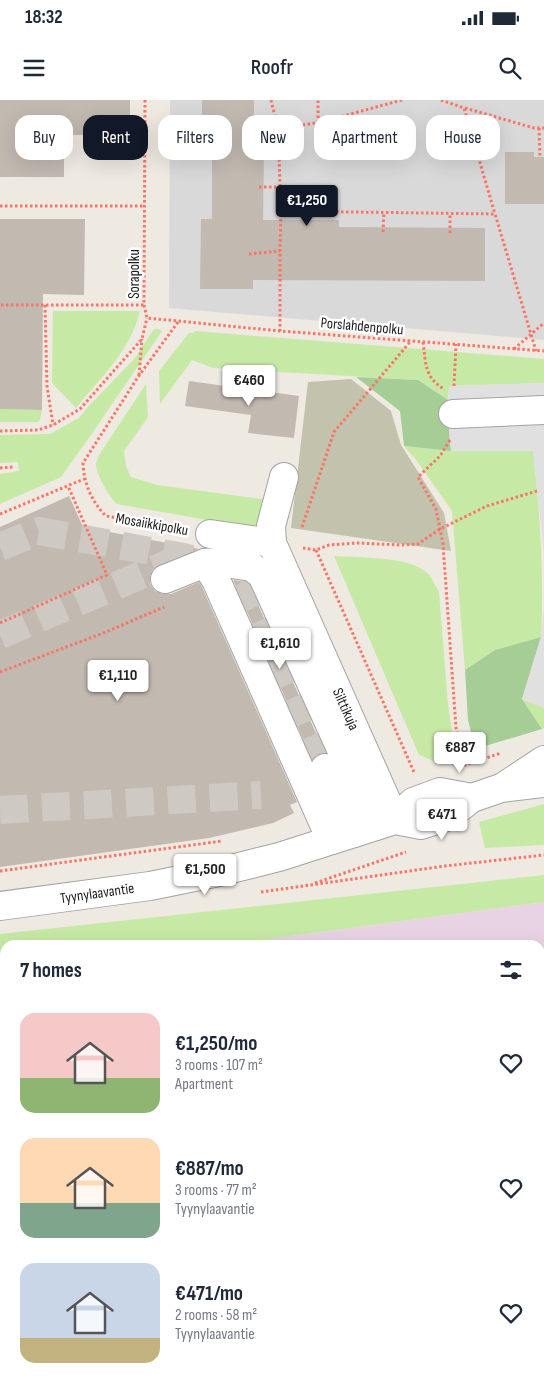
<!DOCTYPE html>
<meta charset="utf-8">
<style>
:root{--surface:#fff;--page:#f2f2f3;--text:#1f2937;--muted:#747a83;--accent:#111827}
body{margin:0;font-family:"Sofia Sans Condensed",sans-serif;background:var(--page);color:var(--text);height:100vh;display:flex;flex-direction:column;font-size:19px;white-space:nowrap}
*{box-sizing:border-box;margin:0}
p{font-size:16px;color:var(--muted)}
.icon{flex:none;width:28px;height:28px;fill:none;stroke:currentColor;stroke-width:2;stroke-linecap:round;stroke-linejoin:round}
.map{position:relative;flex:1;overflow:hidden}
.drawer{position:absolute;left:0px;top:840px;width:545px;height:445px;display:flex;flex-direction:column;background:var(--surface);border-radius:15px 15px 0 0;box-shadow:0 5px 20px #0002}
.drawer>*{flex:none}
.guide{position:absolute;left:15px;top:15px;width:515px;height:45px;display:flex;gap:10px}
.price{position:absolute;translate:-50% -42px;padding:0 11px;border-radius:5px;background:#fff;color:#222;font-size:16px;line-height:32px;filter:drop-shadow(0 1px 2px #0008)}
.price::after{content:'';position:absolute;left:50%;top:30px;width:15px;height:11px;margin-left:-8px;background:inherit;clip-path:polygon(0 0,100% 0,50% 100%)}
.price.active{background:var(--accent);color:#fff}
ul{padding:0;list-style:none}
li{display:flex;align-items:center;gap:15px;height:125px;padding:0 20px}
li span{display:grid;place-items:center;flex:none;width:140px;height:100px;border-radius:15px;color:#555}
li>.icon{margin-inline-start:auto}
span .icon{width:60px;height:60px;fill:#fffc;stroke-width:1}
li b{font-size:21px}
h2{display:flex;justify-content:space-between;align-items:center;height:60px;padding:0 20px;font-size:21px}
.pill{padding:0 18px;border-radius:15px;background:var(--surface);box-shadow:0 5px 20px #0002;font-size:18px;line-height:45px}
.pill.active{background:var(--accent);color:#fff}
.status{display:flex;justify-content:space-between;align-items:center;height:35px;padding:0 25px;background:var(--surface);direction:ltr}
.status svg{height:14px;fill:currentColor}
header{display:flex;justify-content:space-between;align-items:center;height:65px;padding:0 20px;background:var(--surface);font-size:22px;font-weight:600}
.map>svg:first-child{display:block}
.residential{fill:#dad9d9}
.industrial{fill:#e7d3e3}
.construction{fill:#c2c2ad}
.grass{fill:#c7e9a6}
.forest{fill:#a6cd96}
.parking{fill:#e0e0e0}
.plaza{fill:#d6d6e3}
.building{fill:#c2b9b1}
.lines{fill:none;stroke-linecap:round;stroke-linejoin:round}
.minor-tunnel{stroke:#cecac3;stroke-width:28;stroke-dasharray:28 14;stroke-linecap:butt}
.major-tunnel{stroke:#cecac3;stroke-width:28;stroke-dasharray:28 14;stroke-linecap:butt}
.minor-casing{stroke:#a3a3a3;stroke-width:30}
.major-casing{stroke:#946200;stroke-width:30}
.path{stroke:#fa7566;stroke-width:3;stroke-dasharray:2.5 2.5;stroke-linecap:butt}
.minor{stroke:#fff;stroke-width:28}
.major{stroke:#fcd098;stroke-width:28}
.labels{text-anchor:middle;stroke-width:5;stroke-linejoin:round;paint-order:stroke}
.street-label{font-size:15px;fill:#1c1c1c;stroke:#fff}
</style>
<div class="status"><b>18:32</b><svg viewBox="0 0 49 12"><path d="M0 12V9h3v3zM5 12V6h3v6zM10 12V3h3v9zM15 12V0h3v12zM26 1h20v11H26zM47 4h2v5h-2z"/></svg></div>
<header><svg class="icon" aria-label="menu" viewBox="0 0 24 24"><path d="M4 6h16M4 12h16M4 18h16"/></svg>Roofr<svg class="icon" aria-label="search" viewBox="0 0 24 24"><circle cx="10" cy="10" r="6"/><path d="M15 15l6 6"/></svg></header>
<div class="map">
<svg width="544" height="1285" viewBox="0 0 544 1285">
<rect width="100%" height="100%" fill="#eee9e1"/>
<g class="residential">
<polygon points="170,0 544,0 544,240 169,208"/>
<polygon points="544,988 544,1285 477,1285 474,1280 540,1280 540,989"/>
</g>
<g class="industrial">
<polygon points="544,802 544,852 540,853 540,845 224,845"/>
<polygon points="5,871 5,926 0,927 0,872"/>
</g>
<g class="construction">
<polygon points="351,279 391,311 401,345 444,413 451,451 291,428 308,282"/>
<polygon points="350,1280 474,1280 477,1285 352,1285"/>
</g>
<g class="grass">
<path d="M53 211H140C131 250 100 278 76 308L52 283Z"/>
<polygon points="154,229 159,229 162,231 93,332 61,377 0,404 0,374 19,371 18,362 0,363 0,335 50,334 79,318 88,307 135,258"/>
<polygon points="195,231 544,259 544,283 449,286 448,300 418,280 213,268 192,260 160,304 159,271 189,233 194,233"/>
<path d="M146 284 148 317 124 351 126 366 131 377 157 385 276 401 274 432 117 404C110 398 95 373 96 363 97 362 98 357 99 355Z"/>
<polygon points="0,309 42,310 40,320 38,322 0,322"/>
<path d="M404 346 451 351 533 350C540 414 544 473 541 537L495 550 465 570 452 411 417 361Z"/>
<path d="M334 456C359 458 408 456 426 472 432 477 435 485 439 492L448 605 456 657 436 662 419 655Z"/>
<polygon points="522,599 544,608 544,628 542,629"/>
<polygon points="544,704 544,745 485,748 479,722"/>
<polygon points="544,775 544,802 224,845 5,845 5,871 0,872 0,834"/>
</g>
<g class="forest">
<polygon points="356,277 418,280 448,300 448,319 451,351 404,346 400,311"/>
<polygon points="541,537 522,599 542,629 475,649 468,620 465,570 495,550"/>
</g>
<g class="parking">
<polygon points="544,283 544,453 533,351 451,351 448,319 449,286"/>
<polygon points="544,508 544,608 522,599 541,537"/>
</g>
<polygon class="plaza" points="5,1264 5,1280 100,1280 103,1285 0,1285 0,1266"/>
<g class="building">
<polygon points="0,0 130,0 130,24 104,24 104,35 64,35 64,77 0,77"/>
<polygon points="202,0 254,0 254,53 264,53 263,120 339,120 339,127 485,128 485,181 253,180 253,189 200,189 201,119 212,119 212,56 202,56"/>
<polygon points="505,52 534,52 534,57 544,57 544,104 505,104"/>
<polygon points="0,119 85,119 84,195 43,194 42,310 0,309"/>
<polygon points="189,281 299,296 294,338 248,333 251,315 185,306"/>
<polygon points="69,396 83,427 199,449 159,465 153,469 150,476 150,484 155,491 163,494 171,494 199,482 202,487 297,702 290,705 294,713 273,723 209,738 0,767 0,427"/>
<polygon points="233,480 246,482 249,485 325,653 318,654 312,659"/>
</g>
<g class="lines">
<g class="minor-tunnel">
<polyline points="0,447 39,431 184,457 226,470 251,508 325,668"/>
<polyline points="0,535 184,457"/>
<polyline points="0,710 261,695"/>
<polyline points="0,1011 5,1023"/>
<polyline points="0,1199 5,1197"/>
</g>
<polyline class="major-tunnel" points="0,994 5,994"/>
<g class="minor-casing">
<g id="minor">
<polyline points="453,314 544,310"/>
<polyline points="284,377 271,426 272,443 395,720"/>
<polyline points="210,434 272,443"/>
<polyline points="205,463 216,480 331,740"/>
<polyline points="165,479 205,463 218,462 252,467 262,475 376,726"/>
<polyline points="325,668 354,733"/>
<polyline points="506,685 544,660"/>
<polyline points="395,720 413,702 440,692 472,698"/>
<polyline points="0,806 150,786 219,772 279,757 395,720 421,725 449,716 472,698 501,688 544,683"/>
<polyline points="32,1280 34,1285"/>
<polyline points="329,1280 331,1285"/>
</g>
</g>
<g class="major-casing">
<g id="major">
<polyline points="540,906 544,905"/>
<polyline points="540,947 544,946"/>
<polyline points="2,955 5,955"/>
</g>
</g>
<g class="path">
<polyline points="145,0 144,205 147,218 280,231 544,251"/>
<polyline points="271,0 278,29 281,111 280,151 280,231"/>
<polyline points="441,0 464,8 495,114"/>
<polyline points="465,8 534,28 544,28"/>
<polyline points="250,21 276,20"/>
<polyline points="318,23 318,0"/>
<polyline points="539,28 540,57"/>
<polyline points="278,29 321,22 402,0"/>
<polyline points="259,87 280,87"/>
<polyline points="0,106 145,106"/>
<polyline points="281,111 495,114 536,251"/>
<polyline points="383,132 384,112"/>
<polyline points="450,133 450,113"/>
<polyline points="249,154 280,151"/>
<polyline points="1,205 144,205"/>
<polyline points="45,205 47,286 53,325"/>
<path d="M178 222 138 277 83 363C84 383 91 401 106 416L183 429"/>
<path d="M423 242C426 263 424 277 444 289"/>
<polyline points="514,249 544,223"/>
<polyline points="139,275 142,239"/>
<polyline points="454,286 456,244"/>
<polyline points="0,331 38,330 53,325 80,309 142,239 147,218"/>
<polyline points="450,340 440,356 418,377 436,409 443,444 456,628 467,665"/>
<polyline points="0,368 13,367"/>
<polyline points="0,414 84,379"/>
<polyline points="302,427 334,332 410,242"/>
<polyline points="303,448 316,450 329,445 357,443 401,445 418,444 440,429 487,406 537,391"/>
<polyline points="316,450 414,672"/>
<polyline points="0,523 107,475 68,386"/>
<polyline points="0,572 106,532 164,507"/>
<polyline points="459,667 501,653"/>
<polyline points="0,771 222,741"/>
<polyline points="315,783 406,752"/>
<polyline points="261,792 445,766 544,755"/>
<polyline points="540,1105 544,1104"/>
<polyline points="540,1252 544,1256"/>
<polyline points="295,1280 297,1285"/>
<polyline points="458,1285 461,1280"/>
</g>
<use href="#minor" class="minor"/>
<use href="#major" class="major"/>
</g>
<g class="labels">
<g class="street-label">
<text transform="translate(134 174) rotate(-90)" y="5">Sorapolku</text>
<text transform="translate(362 226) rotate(5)" y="5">Porslahdenpolku</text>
<text transform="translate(152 424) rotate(10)" y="5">Mosaiikkipolku</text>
<text transform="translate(346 609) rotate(66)" y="5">Silttikuja</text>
<text transform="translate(97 793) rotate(-8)" y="5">Tyynylaavantie</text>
</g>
</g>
</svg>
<b class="price active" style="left:307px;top:127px">€1,250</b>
<b class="price" style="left:249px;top:307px">€460</b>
<b class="price" style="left:280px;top:570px">€1,610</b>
<b class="price" style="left:118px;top:602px">€1,110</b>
<b class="price" style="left:460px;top:674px">€887</b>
<b class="price" style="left:442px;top:741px">€471</b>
<b class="price" style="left:205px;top:796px">€1,500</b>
<div class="guide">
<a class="pill">Buy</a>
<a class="pill active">Rent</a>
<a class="pill">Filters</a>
<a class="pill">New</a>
<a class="pill">Apartment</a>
<a class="pill">House</a>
</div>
<section class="drawer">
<h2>7 homes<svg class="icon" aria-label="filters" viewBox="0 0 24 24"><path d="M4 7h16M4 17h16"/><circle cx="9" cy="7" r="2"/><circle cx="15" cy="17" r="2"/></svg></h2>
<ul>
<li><span style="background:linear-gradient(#f6c9c9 65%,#8fb573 0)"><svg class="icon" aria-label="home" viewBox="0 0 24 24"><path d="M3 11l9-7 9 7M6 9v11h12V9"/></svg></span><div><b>€1,250/mo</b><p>3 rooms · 107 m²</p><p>Apartment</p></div><svg class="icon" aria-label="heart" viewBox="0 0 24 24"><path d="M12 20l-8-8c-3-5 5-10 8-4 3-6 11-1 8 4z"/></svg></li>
<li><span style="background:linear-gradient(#ffd9b3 65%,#7fa58c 0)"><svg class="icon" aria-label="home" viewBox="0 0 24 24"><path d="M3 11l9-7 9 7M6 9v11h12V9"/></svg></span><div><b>€887/mo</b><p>3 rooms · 77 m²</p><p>Tyynylaavantie</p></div><svg class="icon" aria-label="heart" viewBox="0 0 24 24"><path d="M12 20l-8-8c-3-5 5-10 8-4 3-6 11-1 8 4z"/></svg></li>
<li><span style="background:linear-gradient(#c9d6e8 75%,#c2b280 0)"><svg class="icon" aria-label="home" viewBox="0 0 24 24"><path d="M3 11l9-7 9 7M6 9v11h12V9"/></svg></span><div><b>€471/mo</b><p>2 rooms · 58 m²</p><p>Tyynylaavantie</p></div><svg class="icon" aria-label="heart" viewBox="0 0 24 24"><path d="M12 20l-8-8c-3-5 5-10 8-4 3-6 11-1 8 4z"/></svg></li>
</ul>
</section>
</div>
